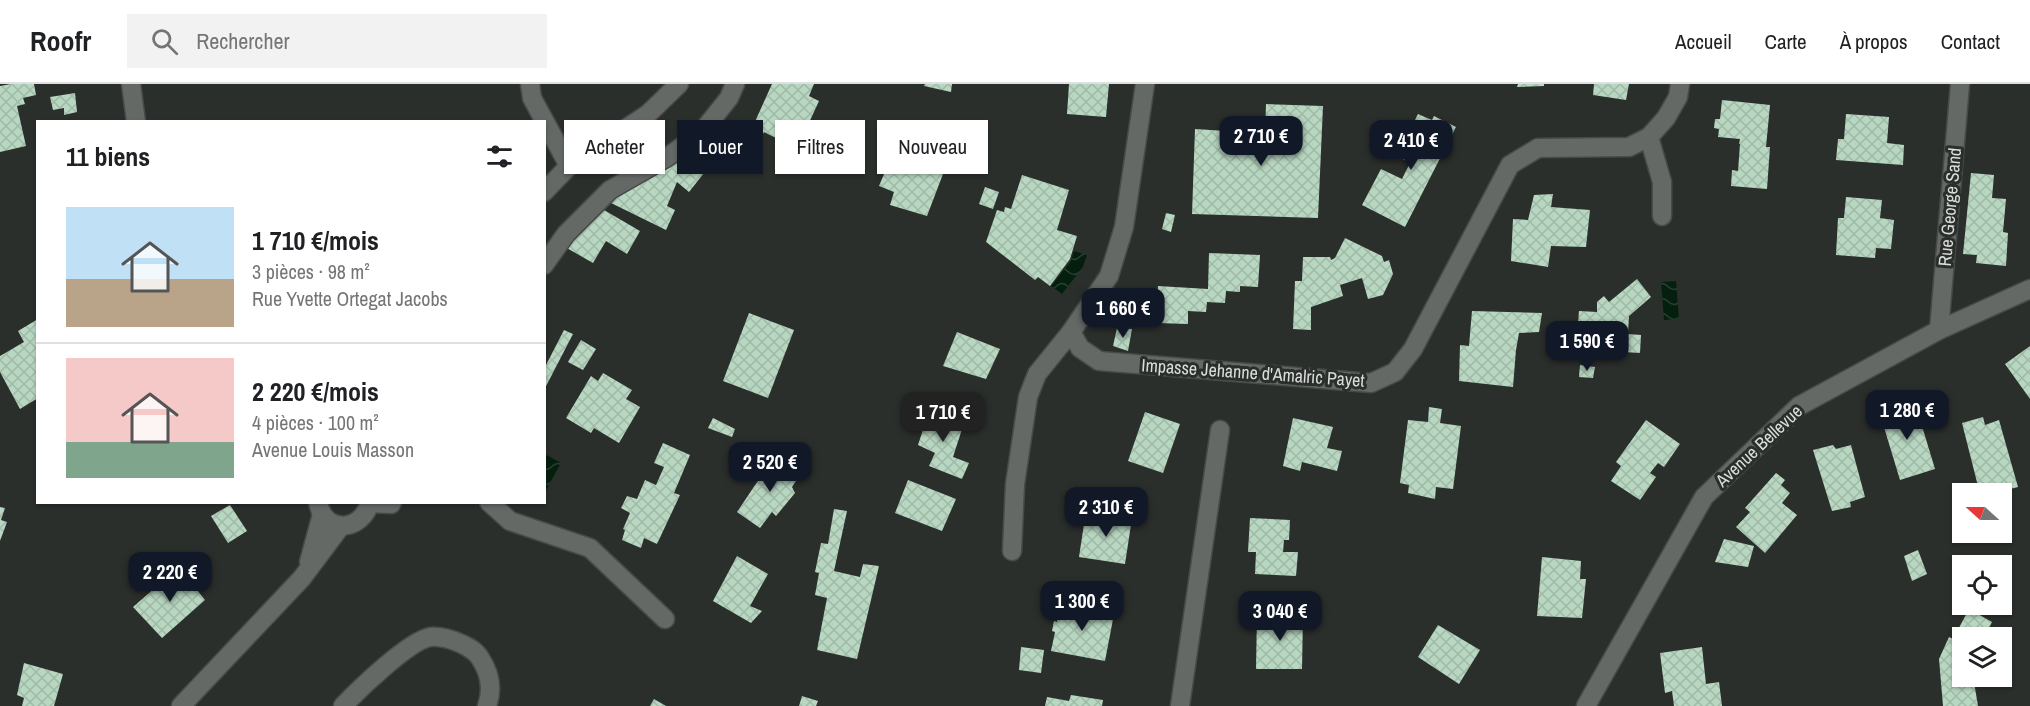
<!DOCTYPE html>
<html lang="fr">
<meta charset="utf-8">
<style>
:root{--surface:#fff;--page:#f2f2f2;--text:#202124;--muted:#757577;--line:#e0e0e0;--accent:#111827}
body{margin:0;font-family:"Archivo Narrow",sans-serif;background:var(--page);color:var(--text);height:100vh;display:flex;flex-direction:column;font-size:22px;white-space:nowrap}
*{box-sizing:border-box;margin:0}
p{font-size:20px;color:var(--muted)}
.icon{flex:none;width:33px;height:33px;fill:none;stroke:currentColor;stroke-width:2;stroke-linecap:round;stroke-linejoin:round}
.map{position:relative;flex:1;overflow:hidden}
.sheet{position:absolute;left:36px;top:36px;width:510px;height:384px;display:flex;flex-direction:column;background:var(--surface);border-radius:0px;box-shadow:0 2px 4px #0004}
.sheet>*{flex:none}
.banner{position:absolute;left:564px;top:36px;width:570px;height:54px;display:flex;gap:12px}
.needle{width:39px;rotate:291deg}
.tools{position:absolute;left:1952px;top:399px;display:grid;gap:12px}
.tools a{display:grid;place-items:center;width:60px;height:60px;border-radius:0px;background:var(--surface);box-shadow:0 2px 4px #0004;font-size:30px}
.price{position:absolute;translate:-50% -51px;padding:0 14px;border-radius:12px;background:var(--accent);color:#fff;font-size:20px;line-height:39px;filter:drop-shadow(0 2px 3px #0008)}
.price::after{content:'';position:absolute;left:50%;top:36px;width:18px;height:14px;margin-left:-9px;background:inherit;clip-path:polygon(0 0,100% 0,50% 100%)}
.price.on{background:#222;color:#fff}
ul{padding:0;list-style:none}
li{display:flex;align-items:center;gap:18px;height:150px;padding:0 30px}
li+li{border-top:2px solid var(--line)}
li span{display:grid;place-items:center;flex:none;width:168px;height:120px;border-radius:0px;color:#555}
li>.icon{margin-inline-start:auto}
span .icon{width:72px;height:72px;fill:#fffc;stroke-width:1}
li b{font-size:26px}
h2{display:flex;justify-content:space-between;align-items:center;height:72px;padding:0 30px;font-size:26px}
.pill{padding:0 21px;border-radius:0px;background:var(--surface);box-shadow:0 2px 4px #0004;font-size:21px;line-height:54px}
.pill.on{background:var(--accent);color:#fff}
header{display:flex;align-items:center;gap:36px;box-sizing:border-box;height:84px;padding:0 30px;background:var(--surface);border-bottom:2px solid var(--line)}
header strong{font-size:28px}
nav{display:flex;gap:33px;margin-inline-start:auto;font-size:21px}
.search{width:420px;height:54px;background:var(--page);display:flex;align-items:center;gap:15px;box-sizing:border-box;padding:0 21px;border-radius:0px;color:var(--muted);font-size:22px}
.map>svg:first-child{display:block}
.water{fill:url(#water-waves)}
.building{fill:url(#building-cross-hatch)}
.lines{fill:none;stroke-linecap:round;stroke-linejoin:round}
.service-casing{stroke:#484a49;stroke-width:21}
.minor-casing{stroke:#484a49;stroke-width:21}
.tertiary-casing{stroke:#484a49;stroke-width:21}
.service{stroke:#656966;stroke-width:18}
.minor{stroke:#656966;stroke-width:18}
.tertiary{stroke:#656966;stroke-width:18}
.labels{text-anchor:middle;stroke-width:6;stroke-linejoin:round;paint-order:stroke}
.street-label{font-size:18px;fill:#dbdddc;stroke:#2b2f2c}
</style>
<header>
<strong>Roofr</strong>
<div class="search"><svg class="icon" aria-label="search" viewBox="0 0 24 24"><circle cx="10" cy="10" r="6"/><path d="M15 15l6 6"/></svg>Rechercher</div>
<nav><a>Accueil</a><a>Carte</a><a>À propos</a><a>Contact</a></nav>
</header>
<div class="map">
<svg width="2030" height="622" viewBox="0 0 2030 622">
<defs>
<pattern id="water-waves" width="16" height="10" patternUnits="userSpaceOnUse" patternTransform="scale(1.5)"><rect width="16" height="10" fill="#051f0f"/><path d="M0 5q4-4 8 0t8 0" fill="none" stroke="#293f31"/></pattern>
<pattern id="building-cross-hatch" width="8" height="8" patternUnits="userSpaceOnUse" patternTransform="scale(1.5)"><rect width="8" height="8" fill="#b8d7c1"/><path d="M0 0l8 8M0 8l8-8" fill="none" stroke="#a0b9a8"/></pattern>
</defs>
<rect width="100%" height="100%" fill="#2b2f2c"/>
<g class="water">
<polygon points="1074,167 1087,171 1083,183 1062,210 1051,202 1071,177"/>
<polygon points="1676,197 1679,235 1664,236 1661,198"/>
<polygon points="545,370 561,379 545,408"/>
</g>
<g class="building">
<polygon points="11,0 34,0 36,11 23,14 25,20 17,22 26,62 0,68 0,2"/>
<polygon points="772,0 814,0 809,12 819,17 807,43 796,38 786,59 764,48 756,65 734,54 743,37 753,42"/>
<polygon points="925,0 952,0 951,8 924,2"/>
<polygon points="1069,0 1109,0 1106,33 1067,30"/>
<polygon points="1518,0 1544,0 1544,2 1517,3"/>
<polygon points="1594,0 1629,0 1626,16 1593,11"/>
<polygon points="75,9 77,28 64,31 64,24 53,26 50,13"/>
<polygon points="1722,16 1770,21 1766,63 1770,63 1767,105 1731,102 1732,86 1738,87 1740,60 1739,60 1740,55 1718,53 1719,45 1714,44 1715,35 1720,35"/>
<polygon points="1266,20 1323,22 1318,134 1192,130 1195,45 1242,48 1250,44 1260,42 1259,51 1265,51"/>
<polygon points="1418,30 1432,36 1434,32 1456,43 1405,143 1362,121 1381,85 1402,95 1410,79 1397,72"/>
<polygon points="1846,30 1889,33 1887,59 1904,61 1903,81 1836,76 1838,55 1844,55"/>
<polygon points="914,56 951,69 927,132 890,121 894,108 879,102 897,59 911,63"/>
<polygon points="692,68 705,76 699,85 704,89 689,108 677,98 667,122 675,126 666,146 609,118 640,96"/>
<polygon points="1971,89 1994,91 1992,114 2006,115 2003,148 2008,149 2006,182 1976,179 1977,171 1963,170"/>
<polygon points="1022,91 1069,106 1057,146 1077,152 1070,175 1050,202 1038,193 1035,196 986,158 997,126 1004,128 1005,123 1011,125"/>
<polygon points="985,103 999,108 993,125 979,120"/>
<polygon points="1553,110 1551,123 1590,126 1586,163 1551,162 1548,183 1511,177 1513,135 1528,136 1534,111"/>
<polygon points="1846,113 1882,116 1880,134 1894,136 1891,165 1876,164 1875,174 1836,171 1838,134 1844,134"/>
<polygon points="604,126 640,147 627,170 606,157 593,179 565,163"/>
<polygon points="1166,129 1175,131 1171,148 1162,145"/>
<polygon points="1345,154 1382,172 1384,178 1389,176 1393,190 1383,211 1368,215 1362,194 1340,201 1343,212 1311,223 1311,246 1293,245 1295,197 1302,197 1303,173 1330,173 1331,176 1335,174"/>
<polygon points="1209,169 1260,171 1258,203 1240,202 1240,208 1226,207 1225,219 1207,218 1206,228 1188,227 1188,240 1156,239 1158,202 1208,205"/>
<polygon points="1637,195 1651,213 1629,232 1628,250 1641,251 1640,269 1576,265 1579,227 1597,228 1597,218 1604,212 1609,218"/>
<polygon points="1472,227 1542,229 1539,248 1519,249 1516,266 1513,303 1459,297 1460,261 1469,262"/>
<polygon points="749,229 794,246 768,314 723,297"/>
<polygon points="38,235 38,314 20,325 0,288 0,272 24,258 18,247"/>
<polygon points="1117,244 1132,245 1128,267 1113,262"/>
<polygon points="564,246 573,250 544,306 544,285"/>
<polygon points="957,248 1000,265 986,295 943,282"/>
<polygon points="581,256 596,265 583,286 568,278"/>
<polygon points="2030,262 2030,315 2005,280"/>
<polygon points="1580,281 1595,283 1593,294 1579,293"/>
<polygon points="603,289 632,306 626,315 640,323 619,359 594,344 591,349 566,334 591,292 598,297"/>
<polygon points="1915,319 1935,385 1900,396 1880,330"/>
<polygon points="1429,323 1442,325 1440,339 1461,342 1453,405 1436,403 1435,415 1408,409 1409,401 1400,399 1408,336 1428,338"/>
<polygon points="930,324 964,339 953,373 969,379 962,395 929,382 935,369 918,361"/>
<polygon points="1145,328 1180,340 1163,389 1128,377"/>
<polygon points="1983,333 1985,341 1999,336 2018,403 1991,410 1980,410 1962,339"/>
<polygon points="713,334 735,345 732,353 708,344"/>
<polygon points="1293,334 1333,343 1327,364 1342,367 1337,387 1302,378 1300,387 1283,382"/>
<polygon points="1646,336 1680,360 1664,383 1658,379 1650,389 1656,393 1640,416 1611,397 1621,382 1616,378"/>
<polygon points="663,359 690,371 674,409 680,411 657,460 644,454 641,464 622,456 625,446 623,445 630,429 621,424 627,412 637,415 645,396 656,401 664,383 654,379"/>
<polygon points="1833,361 1836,365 1851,361 1865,413 1850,418 1851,423 1832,427 1813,366"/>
<polygon points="774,373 800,391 792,403 795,409 776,432 772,428 760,444 737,428"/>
<polygon points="1776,389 1785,396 1781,401 1790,409 1782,419 1797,431 1765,469 1736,443 1750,428 1745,424"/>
<polygon points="908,396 956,415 942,447 895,429"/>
<polygon points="230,421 247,447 228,459 211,432"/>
<polygon points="0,423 5,424 1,436 7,438 0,457"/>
<polygon points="834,425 847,427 834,487 860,493 863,480 879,482 857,575 817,566 827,514 815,511 819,489 815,488 821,459 828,460"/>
<polygon points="1086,427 1132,434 1125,480 1079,473"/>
<polygon points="1250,434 1290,436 1289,456 1284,456 1283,468 1298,468 1296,492 1255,490 1256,468 1248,468"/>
<polygon points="1724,455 1754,462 1748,483 1715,478"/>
<polygon points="1918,466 1927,490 1912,497 1904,472"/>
<polygon points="737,472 768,490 750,522 762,527 751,539 713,517"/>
<polygon points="1542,473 1581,477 1580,495 1586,495 1582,534 1537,532"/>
<polygon points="179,483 194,498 192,500 205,516 162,554 133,523"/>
<polygon points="1060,520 1114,530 1105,577 1051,567 1055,548 1052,547 1054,537 1057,538"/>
<polygon points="1969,525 1992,538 1984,554 1962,554 1962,592 1973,592 1978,622 1943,622 1939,575 1949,553 1953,555"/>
<polygon points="1257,530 1303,530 1302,585 1256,585"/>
<polygon points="1438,541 1480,566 1459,600 1418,573"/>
<polygon points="1021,563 1044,566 1041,589 1019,586"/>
<polygon points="1702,563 1706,600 1719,598 1722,622 1674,622 1672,607 1665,609 1660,569"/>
<polygon points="24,579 63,590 54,622 22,622 24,614 17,611"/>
<polygon points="1071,611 1103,616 1102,622 1045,622 1047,613 1069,617"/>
<polygon points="802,612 818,617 816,622 799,622"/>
<polygon points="654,615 666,622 650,622"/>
</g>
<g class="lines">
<g class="service-casing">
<g id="service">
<polyline points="1649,53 1662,98 1662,132"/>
<polyline points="489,418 510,437 590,464 665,535"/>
</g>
</g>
<g class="minor-casing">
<g id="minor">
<polyline points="131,0 136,38"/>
<polyline points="530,0 532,14 569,82"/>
<polyline points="544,181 566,150 610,106 666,74 701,49 729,14 735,0"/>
<polyline points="1939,246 1960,0"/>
<polyline points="1071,248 1080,264 1099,277 1371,299 1395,288 1413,265 1510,81 1538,64 1629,63 1649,53 1666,34 1678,13 1680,0"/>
<polyline points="370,419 391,420 392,418"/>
<polyline points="1012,467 1015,400 1028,313 1037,290 1071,248 1109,192 1124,143 1145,0"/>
<path d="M343 622C359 605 409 557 430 553 440 552 453 556 462 560 468 563 476 567 480 574 490 589 493 605 487 622"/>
<polyline points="1180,622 1220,346"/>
<polyline points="1586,622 1704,413 1799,322 1939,246 2030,205"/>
</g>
</g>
<g class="tertiary-casing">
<g id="tertiary">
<polyline points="544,108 569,82 648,30 679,0"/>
<path d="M318 418C324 451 362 448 370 418"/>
<polyline points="309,478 322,430"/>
<polyline points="181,622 302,494 341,442"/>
</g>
</g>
<use href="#service" class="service"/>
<use href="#minor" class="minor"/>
<use href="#tertiary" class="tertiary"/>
</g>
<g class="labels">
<g class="street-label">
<text transform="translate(1950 123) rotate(-85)" y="6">Rue George Sand</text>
<text transform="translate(1253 289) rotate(4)" y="6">Impasse Jehanne d'Amalric Payet</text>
<text transform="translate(1759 362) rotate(-43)" y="6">Avenue Bellevue</text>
</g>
</g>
</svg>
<div class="tools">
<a><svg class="needle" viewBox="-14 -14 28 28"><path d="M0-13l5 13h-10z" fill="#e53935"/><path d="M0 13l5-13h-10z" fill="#757577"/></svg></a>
<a><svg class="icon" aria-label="locate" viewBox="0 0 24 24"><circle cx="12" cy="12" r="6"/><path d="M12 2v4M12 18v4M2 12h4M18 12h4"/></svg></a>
<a><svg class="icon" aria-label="layers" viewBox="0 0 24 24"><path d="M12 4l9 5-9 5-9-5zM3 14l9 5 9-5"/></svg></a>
</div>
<b class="price" style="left:1261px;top:83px">2 710 €</b>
<b class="price" style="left:1411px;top:87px">2 410 €</b>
<b class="price" style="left:1123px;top:255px">1 660 €</b>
<b class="price" style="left:1587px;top:288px">1 590 €</b>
<b class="price" style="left:1907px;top:357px">1 280 €</b>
<b class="price on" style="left:943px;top:359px">1 710 €</b>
<b class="price" style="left:770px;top:409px">2 520 €</b>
<b class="price" style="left:1106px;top:454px">2 310 €</b>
<b class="price" style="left:170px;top:519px">2 220 €</b>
<b class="price" style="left:1082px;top:548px">1 300 €</b>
<b class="price" style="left:1280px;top:558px">3 040 €</b>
<div class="banner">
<a class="pill">Acheter</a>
<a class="pill on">Louer</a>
<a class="pill">Filtres</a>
<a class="pill">Nouveau</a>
</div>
<section class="sheet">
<h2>11 biens<svg class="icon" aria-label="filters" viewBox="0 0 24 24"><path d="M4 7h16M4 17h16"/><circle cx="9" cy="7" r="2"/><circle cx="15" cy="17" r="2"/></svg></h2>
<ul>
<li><span style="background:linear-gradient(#bfe0f5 60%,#b9a48a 0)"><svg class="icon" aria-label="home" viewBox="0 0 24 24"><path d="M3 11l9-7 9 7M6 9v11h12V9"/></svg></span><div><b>1 710 €/mois</b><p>3 pièces · 98 m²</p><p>Rue Yvette Ortegat Jacobs</p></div></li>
<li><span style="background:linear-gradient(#f6c9c9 70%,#7fa58c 0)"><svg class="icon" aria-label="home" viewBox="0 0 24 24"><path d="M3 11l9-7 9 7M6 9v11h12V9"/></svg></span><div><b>2 220 €/mois</b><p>4 pièces · 100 m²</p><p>Avenue Louis Masson</p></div></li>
</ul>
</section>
</div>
